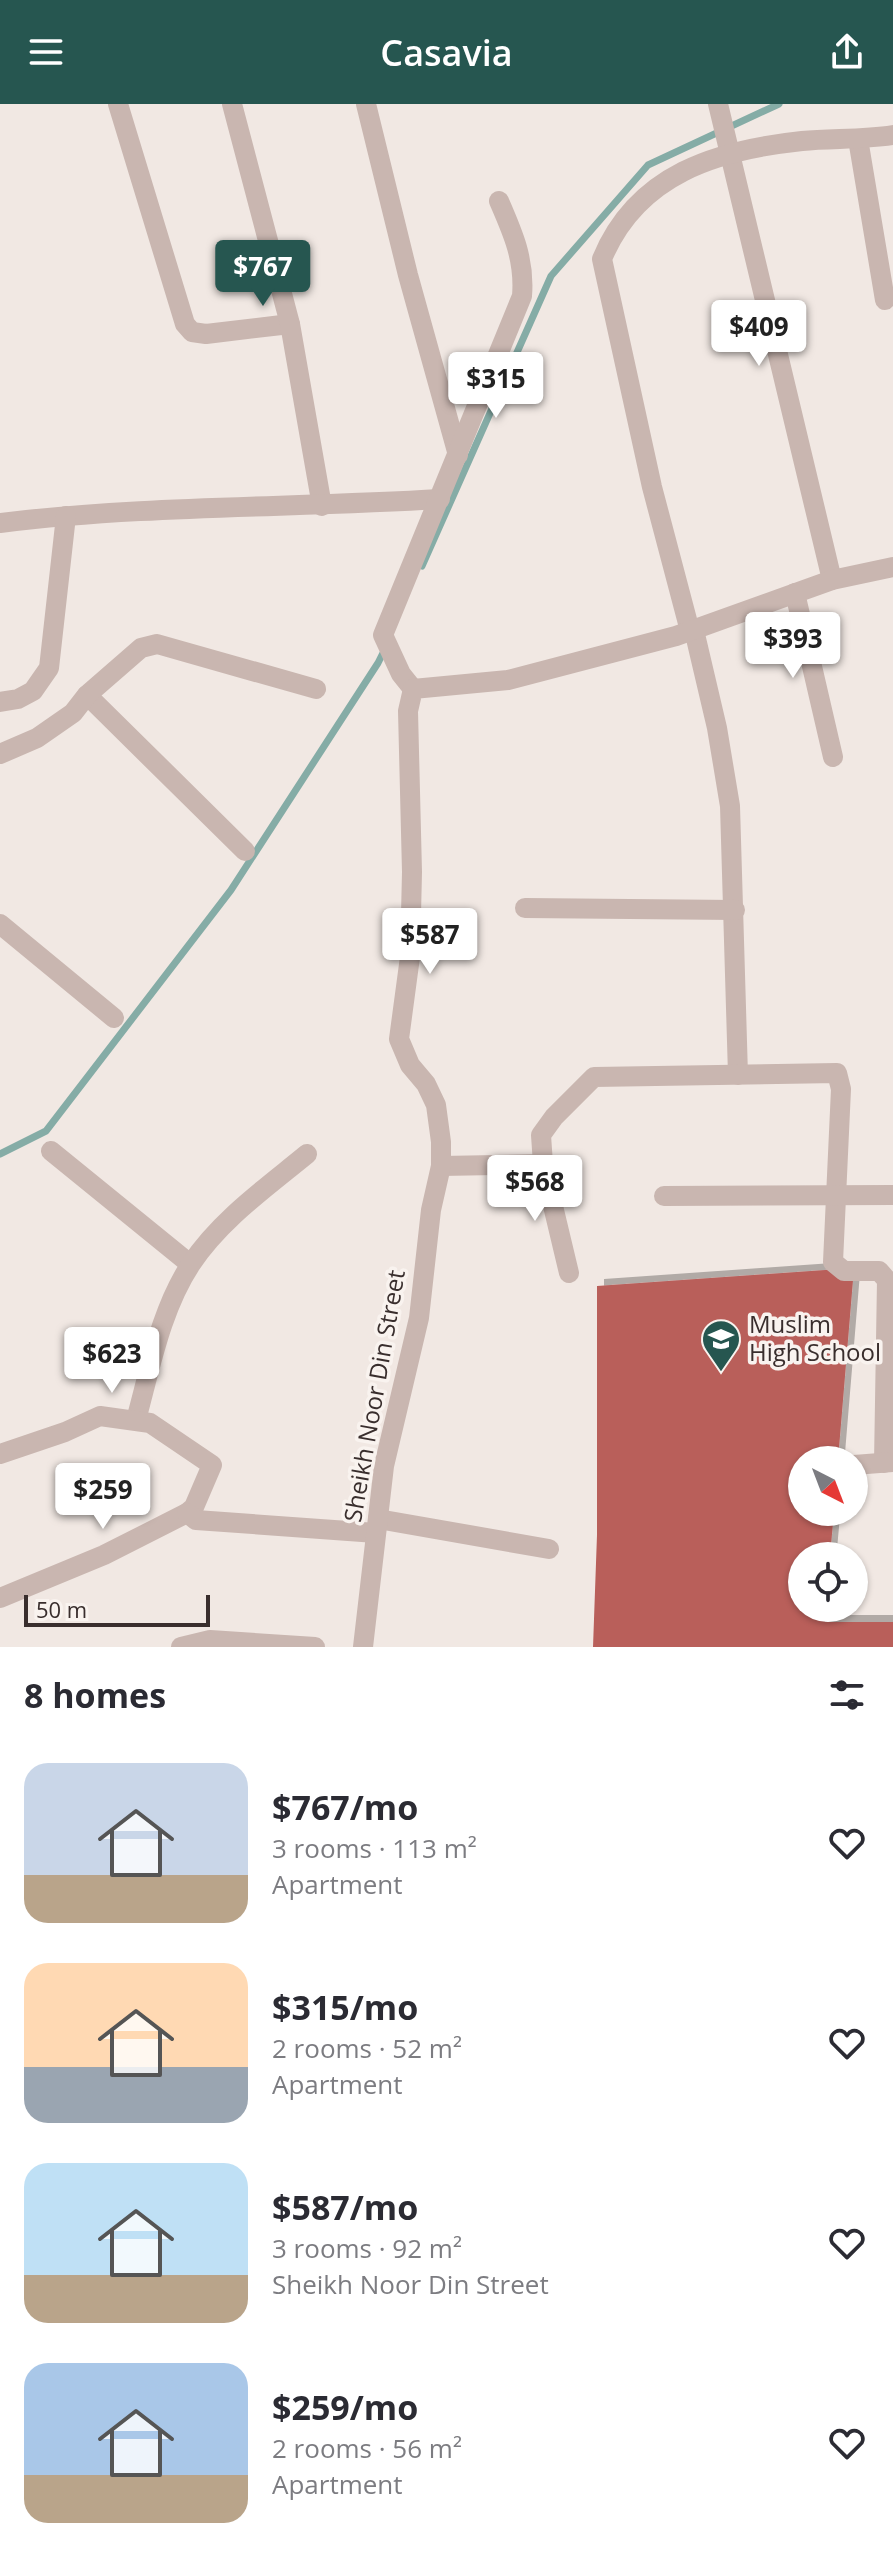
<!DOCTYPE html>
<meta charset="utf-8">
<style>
:root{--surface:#fff;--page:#f7f7f7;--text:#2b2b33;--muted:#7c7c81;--accent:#265650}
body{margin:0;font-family:"Open Sans",sans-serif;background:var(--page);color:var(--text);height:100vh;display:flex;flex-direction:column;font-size:30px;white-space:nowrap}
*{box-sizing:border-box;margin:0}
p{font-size:26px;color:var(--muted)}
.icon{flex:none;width:44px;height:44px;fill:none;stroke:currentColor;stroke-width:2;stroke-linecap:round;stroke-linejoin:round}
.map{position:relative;height:1543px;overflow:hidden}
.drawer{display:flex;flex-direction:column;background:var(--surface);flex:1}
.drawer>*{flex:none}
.needle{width:52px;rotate:138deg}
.controls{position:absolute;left:788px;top:1342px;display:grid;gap:16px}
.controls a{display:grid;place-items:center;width:80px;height:80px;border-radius:50%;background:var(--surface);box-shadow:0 2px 6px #0004;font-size:40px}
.scale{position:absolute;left:24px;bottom:20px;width:186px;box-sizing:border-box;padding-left:8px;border:4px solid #392e2d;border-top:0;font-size:22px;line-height:28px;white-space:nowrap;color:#392e2d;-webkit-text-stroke:6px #f9f3ef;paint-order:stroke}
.price{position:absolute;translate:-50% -68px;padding:0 18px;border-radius:8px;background:#fff;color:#222;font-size:26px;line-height:52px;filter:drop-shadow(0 2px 4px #0008)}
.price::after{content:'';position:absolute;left:50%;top:48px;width:24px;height:18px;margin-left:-12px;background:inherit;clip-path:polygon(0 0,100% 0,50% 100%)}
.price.selected{background:var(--accent);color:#fff}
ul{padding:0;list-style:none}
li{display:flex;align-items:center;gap:24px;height:200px;padding:0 24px}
li span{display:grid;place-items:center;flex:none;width:224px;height:160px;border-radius:24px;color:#555}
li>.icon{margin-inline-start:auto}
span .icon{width:96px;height:96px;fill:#fffc;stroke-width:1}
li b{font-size:34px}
h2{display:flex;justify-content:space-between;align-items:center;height:96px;padding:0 24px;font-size:34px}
header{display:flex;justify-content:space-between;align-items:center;height:104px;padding:0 24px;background:var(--accent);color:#fff;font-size:36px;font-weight:600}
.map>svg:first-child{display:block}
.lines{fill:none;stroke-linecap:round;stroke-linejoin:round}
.stream{stroke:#85aca6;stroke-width:7}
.building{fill:#b95e5a;filter:url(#shadow)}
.minor{stroke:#c9b6b0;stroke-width:20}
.labels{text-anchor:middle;stroke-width:7;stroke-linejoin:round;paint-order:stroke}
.poi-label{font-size:24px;fill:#392e2d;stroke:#f9f3ef;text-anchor:start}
.street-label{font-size:24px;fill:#392e2d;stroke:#f9f3ef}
</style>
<header><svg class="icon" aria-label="menu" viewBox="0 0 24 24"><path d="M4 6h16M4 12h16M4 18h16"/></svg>Casavia<svg class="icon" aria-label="share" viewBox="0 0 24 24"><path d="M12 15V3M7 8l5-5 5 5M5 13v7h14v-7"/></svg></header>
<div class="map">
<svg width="893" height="1543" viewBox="0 0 893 1543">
<defs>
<filter id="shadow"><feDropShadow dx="7" dy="-7" stdDeviation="0" flood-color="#0004"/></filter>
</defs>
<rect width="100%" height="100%" fill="#f1e8e3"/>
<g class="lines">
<g class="stream">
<polyline points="422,462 551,172 648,61 779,0"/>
<polyline points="0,1050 46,1027 231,786 378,559 386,543"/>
</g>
</g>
<polygon class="building" points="854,1164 838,1356 802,1356 802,1408 834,1408 830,1452 802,1452 802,1504 826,1504 825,1518 893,1518 893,1543 593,1543 597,1431 597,1182"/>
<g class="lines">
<g class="minor">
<polyline points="118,0 185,220 192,228 206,230 290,220"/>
<polyline points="232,0 290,220 322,402"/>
<polyline points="366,0 408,171 458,351"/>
<polyline points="718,0 832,476"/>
<polyline points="858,35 885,196"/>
<path d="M0 419C146 401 293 404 440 395"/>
<polyline points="795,489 833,653"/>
<polyline points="694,526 717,624 730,702 738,971"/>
<path d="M690 527 652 383 602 155C637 70 717 46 802 37 832 34 862 36 893 31"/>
<path d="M413 585 401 570 383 531 522 192C525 156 513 129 499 97"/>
<polyline points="87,591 245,747"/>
<polyline points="0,598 18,595 33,587 49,564 66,412"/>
<polyline points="0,650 37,634 73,609 87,591 141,544 157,540 316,585"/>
<polyline points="525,804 735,806"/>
<polyline points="0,820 114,914"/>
<polyline points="51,1047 190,1160"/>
<polyline points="543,1060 569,1169"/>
<polyline points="441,1062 543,1060 541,1031 554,1013 594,973 837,969 841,985 833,1158 844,1167 879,1167 887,1176 884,1359"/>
<polyline points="664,1092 893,1091"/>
<path d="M136 1316C150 1265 161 1205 191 1160 220 1116 267 1083 307 1050"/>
<polyline points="0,1350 65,1328 100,1312 150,1319 212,1361 194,1403 187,1409 104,1451 0,1494"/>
<polyline points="854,1361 893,1358"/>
<polyline points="187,1409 196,1416 376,1429"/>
<polyline points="378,1415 549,1445"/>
<polyline points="181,1543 210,1536 315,1543"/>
<polyline points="363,1543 384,1362 419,1214 431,1106 441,1062 441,1038 436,1001 426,980 410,961 399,935 410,853 412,768 408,607 413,585 508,576 676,532 832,476 893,463"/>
</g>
</g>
<defs>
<g id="school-pin" transform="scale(2)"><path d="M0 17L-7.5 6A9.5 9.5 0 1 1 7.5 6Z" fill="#265650" stroke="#f9f3ef"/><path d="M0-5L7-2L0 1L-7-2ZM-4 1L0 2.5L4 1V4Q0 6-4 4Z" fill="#fff"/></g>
</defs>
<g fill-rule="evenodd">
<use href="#school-pin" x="721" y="1235"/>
</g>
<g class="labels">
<g class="poi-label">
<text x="749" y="1229">Muslim<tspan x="749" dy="28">High School</tspan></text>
</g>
<g class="street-label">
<text transform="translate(375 1292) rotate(-80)" y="8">Sheikh Noor Din Street</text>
</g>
</g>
</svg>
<div class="controls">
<a><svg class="needle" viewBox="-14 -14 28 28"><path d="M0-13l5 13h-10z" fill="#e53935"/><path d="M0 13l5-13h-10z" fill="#7c7c81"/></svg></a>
<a><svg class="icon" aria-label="locate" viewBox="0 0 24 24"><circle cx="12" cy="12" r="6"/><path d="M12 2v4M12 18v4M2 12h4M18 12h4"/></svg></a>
</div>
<div class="scale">50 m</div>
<b class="price selected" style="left:263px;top:204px">$767</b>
<b class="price" style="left:759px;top:264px">$409</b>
<b class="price" style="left:496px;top:316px">$315</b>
<b class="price" style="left:793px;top:576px">$393</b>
<b class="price" style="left:430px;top:872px">$587</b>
<b class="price" style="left:535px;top:1119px">$568</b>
<b class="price" style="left:112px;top:1291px">$623</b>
<b class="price" style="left:103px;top:1427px">$259</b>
</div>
<section class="drawer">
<h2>8 homes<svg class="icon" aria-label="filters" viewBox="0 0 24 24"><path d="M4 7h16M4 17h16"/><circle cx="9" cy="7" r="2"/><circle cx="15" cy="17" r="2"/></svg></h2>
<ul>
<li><span style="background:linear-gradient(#c9d6e8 70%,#b9a48a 0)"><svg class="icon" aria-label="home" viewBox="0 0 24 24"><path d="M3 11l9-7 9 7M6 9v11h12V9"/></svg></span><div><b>$767/mo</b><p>3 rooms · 113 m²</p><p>Apartment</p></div><svg class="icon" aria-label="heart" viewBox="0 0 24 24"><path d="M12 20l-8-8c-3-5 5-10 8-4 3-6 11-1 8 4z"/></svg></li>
<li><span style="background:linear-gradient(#ffd9b3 65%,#9aa5b1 0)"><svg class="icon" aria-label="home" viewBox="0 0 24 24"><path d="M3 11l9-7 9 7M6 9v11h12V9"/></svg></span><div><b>$315/mo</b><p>2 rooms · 52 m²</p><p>Apartment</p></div><svg class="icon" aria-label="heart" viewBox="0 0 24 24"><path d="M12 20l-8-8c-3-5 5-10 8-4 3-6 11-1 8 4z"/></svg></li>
<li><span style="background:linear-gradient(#bfe0f5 70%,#b9a48a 0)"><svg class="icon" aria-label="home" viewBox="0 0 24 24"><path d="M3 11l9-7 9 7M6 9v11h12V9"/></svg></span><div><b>$587/mo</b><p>3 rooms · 92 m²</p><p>Sheikh Noor Din Street</p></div><svg class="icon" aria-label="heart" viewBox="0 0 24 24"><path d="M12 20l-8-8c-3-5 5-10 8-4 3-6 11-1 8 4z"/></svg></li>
<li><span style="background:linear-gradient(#a9c7e8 70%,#b9a48a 0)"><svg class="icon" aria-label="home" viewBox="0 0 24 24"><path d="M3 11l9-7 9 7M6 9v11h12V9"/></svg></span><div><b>$259/mo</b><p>2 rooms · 56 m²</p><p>Apartment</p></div><svg class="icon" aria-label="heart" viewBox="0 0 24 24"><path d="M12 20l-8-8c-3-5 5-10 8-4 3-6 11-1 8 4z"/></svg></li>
</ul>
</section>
